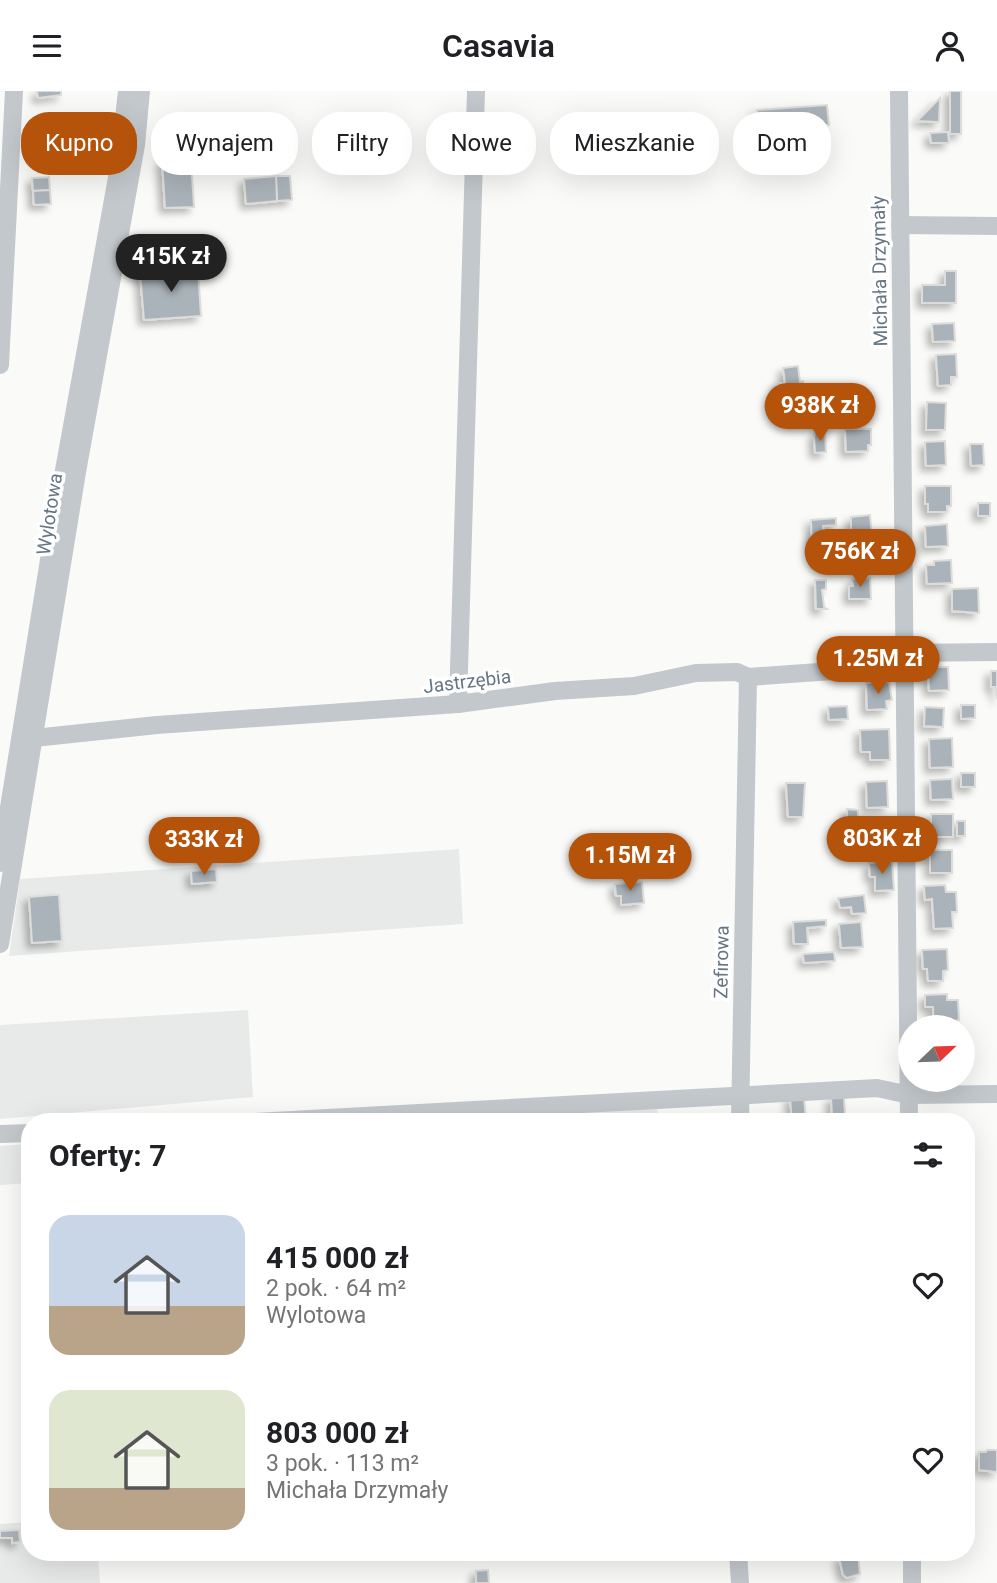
<!DOCTYPE html>
<html lang="pl">
<meta charset="utf-8">
<style>
:root{--surface:#fff;--page:#f2f2f2;--text:#202124;--muted:#757577;--accent:#b45309}
body{margin:0;font-family:Roboto,sans-serif;background:var(--page);color:var(--text);height:100vh;display:flex;flex-direction:column;font-size:26px;white-space:nowrap}
*{box-sizing:border-box;margin:0}
p{font-size:23px;color:var(--muted)}
.icon{flex:none;width:38px;height:38px;fill:none;stroke:currentColor;stroke-width:2;stroke-linecap:round;stroke-linejoin:round}
.map{position:relative;flex:1;overflow:hidden}
.details{position:absolute;left:21px;top:1022px;width:954px;height:448px;display:flex;flex-direction:column;background:var(--surface);border-radius:28px;box-shadow:0 7px 28px #0002}
.details>*{flex:none}
.top-card{position:absolute;left:21px;top:21px;width:956px;height:63px;display:flex;gap:14px}
.needle{width:46px;rotate:67deg}
.controls{position:absolute;left:898px;top:924px;display:grid;gap:14px}
.controls a{display:grid;place-items:center;width:77px;height:77px;border-radius:50%;background:var(--surface);box-shadow:0 7px 28px #0002;font-size:35px}
.price{position:absolute;translate:-50% -60px;padding:0 16px;border-radius:24px;background:var(--accent);color:#fff;font-size:23px;line-height:46px;filter:drop-shadow(0 2px 4px #0008)}
.price::after{content:'';position:absolute;left:50%;top:42px;width:21px;height:16px;margin-left:-10px;background:inherit;clip-path:polygon(0 0,100% 0,50% 100%)}
.price.selected{background:#222;color:#fff}
ul{padding:0;list-style:none}
li{display:flex;align-items:center;gap:21px;height:175px;padding:0 28px}
li span{display:grid;place-items:center;flex:none;width:196px;height:140px;border-radius:21px;color:#555}
li>.icon{margin-inline-start:auto}
span .icon{width:84px;height:84px;fill:#fffc;stroke-width:1}
li b{font-size:30px}
h2{display:flex;justify-content:space-between;align-items:center;height:84px;padding:0 28px;font-size:30px}
.pill{padding:0 24px;border-radius:28px;background:var(--surface);box-shadow:0 7px 28px #0002;font-size:24px;line-height:63px}
.pill.selected{background:var(--accent);color:#fff}
header{display:flex;justify-content:space-between;align-items:center;height:91px;padding:0 28px;background:var(--surface);font-size:32px;font-weight:600}
.map>svg:first-child{display:block}
.built{fill:#e8e9e9}
.building{fill:#aab3b9;stroke:#dcdcda;stroke-width:2;filter:url(#shadow)}
.lines{fill:none;stroke-linecap:round;stroke-linejoin:round}
.minor{stroke:#c3c8cc;stroke-width:18}
.labels{text-anchor:middle;stroke-width:7;stroke-linejoin:round;paint-order:stroke}
.street-label{font-size:19px;fill:#657683;stroke:#fff}
</style>
<header><svg class="icon" aria-label="menu" viewBox="0 0 24 24"><path d="M4 6h16M4 12h16M4 18h16"/></svg>Casavia<svg class="icon" aria-label="person" viewBox="0 0 24 24"><circle cx="12" cy="8" r="4"/><path d="M4 21q1-7 8-7t8 7"/></svg></header>
<div class="map">
<svg width="997" height="1492" viewBox="0 0 997 1492">
<defs>
<filter id="shadow"><feDropShadow dx="-5" dy="5" stdDeviation="3.5" flood-color="#0004"/></filter>
</defs>
<rect width="100%" height="100%" fill="#fafaf8"/>
<g class="built">
<polygon points="459,758 463,833 9,865 20,788"/>
<polygon points="248,919 253,1006 0,1028 0,934"/>
<polygon points="657,1015 658,1031 399,1031"/>
<polygon points="30,1053 30,1092 0,1094 0,1055"/>
<polygon points="30,1431 30,1461 98,1461 100,1492 0,1492 0,1433"/>
</g>
<g class="building">
<polygon points="37,0 61,0 61,4 38,7"/>
<rect x="950" y="0" width="11" height="43"/>
<polygon points="940,7 939,31 917,30"/>
<polygon points="827,14 829,34 813,35 814,48 761,52 757,19"/>
<polygon points="948,41 949,52 931,52 930,42"/>
<polygon points="191,68 194,116 165,117 162,69"/>
<polygon points="276,85 290,85 292,109 277,110"/>
<polygon points="276,85 277,110 246,113 244,88"/>
<polygon points="49,86 50,99 33,100 32,87"/>
<polygon points="50,99 51,113 34,114 33,100"/>
<polygon points="198,178 201,225 144,229 140,182"/>
<polygon points="945,180 956,180 956,212 922,212 922,194 945,194"/>
<polygon points="954,232 955,250 933,251 932,233"/>
<polygon points="956,263 957,286 951,286 951,294 938,295 936,264"/>
<polygon points="798,275 800,291 803,290 805,303 779,305 778,292 785,292 783,277"/>
<polygon points="927,311 946,312 945,339 926,339"/>
<polygon points="845,338 871,338 871,354 868,354 868,360 846,361"/>
<polygon points="825,342 826,361 815,362 814,343"/>
<polygon points="945,350 946,374 926,375 925,351"/>
<polygon points="970,353 983,353 984,374 971,375"/>
<polygon points="925,395 951,395 951,415 947,415 947,421 928,421 928,413 925,413"/>
<rect x="978" y="412" width="12" height="13"/>
<polygon points="870,424 872,446 851,448 851,426"/>
<polygon points="836,427 836,434 823,435 824,450 812,452 811,429"/>
<polygon points="947,433 948,455 926,456 925,435"/>
<polygon points="951,469 952,492 927,493 926,474 934,474 934,470"/>
<polygon points="870,487 871,508 849,508 849,495 853,495 852,488"/>
<polygon points="815,489 826,489 826,498 822,499 824,516 827,518 816,518"/>
<polygon points="978,497 979,522 952,520 952,498"/>
<polygon points="928,576 948,576 949,599 929,600"/>
<polygon points="991,580 997,580 997,608 995,596 991,596"/>
<polygon points="889,591 892,609 886,610 887,618 867,619 866,592"/>
<polygon points="961,614 975,614 975,627 961,628"/>
<polygon points="847,615 848,628 829,629 828,616"/>
<polygon points="925,616 944,617 943,636 924,635"/>
<polygon points="889,638 890,669 870,669 870,661 861,661 860,639"/>
<polygon points="952,647 953,676 930,677 929,648"/>
<rect x="961" y="682" width="14" height="14"/>
<polygon points="952,688 953,708 931,709 930,689"/>
<polygon points="887,690 888,716 867,717 866,691"/>
<polygon points="786,692 805,692 803,726 788,726"/>
<polygon points="847,718 858,719 858,728 847,727"/>
<rect x="931" y="723" width="22" height="23"/>
<rect x="957" y="730" width="8" height="15"/>
<rect x="930" y="759" width="22" height="23"/>
<polygon points="892,771 894,799 875,800 875,786 870,786 869,772"/>
<polygon points="216,778 217,791 192,793 191,780"/>
<polygon points="642,791 644,812 621,814 621,805 616,805 615,793"/>
<polygon points="945,794 946,801 956,801 957,821 952,821 953,837 934,838 932,808 925,809 924,795"/>
<polygon points="53,804 59,804 62,850 32,852 29,806"/>
<polygon points="864,804 866,822 852,823 851,816 840,817 838,807"/>
<polygon points="826,829 826,835 807,837 808,853 794,853 793,831"/>
<polygon points="861,831 863,856 841,857 839,833"/>
<polygon points="947,858 948,879 943,880 943,890 928,890 927,878 923,878 922,859"/>
<polygon points="834,861 835,870 804,872 803,863"/>
<polygon points="947,903 947,909 958,909 959,929 952,930 953,936 934,936 933,916 925,916 925,904"/>
<polygon points="790,1006 804,1006 806,1030 792,1031"/>
<polygon points="844,1006 845,1023 832,1024 831,1007"/>
<polygon points="570,1024 571,1031 468,1031"/>
<polygon points="987,1359 997,1359 997,1381 979,1379 979,1361 986,1361"/>
<polygon points="19,1439 20,1451 12,1452 12,1447 0,1447 0,1440"/>
<polygon points="858,1464 860,1483 847,1487 843,1484 839,1466"/>
<polygon points="488,1479 489,1492 476,1492 476,1480"/>
</g>
<g class="lines">
<g class="minor">
<polyline points="899,0 909,1031"/>
<polyline points="900,134 997,135"/>
<polyline points="0,274 14,0"/>
<polyline points="904,562 997,561"/>
<polyline points="458,613 476,0"/>
<polyline points="34,647 157,634 458,613 555,600 634,595 696,582 737,581 748,586 904,575"/>
<polyline points="0,772 59,407 118,81 127,0"/>
<polyline points="0,853 77,381 136,54 141,0"/>
<polyline points="253,1031 877,997 909,1004 997,1003"/>
<polyline points="740,1031 748,586"/>
<polyline points="0,1043 30,1042"/>
<polyline points="738,1461 740,1492"/>
<polyline points="912,1461 912,1492"/>
</g>
</g>
<g class="labels">
<g class="street-label">
<text transform="translate(879 180) rotate(-91)" y="7">Michała Drzymały</text>
<text transform="translate(49 423) rotate(-81)" y="7">Wylotowa</text>
<text transform="translate(467 590) rotate(-7)" y="7">Jastrzębia</text>
<text transform="translate(721 871) rotate(-89)" y="7">Zefirowa</text>
</g>
</g>
</svg>
<div class="controls">
<a><svg class="needle" viewBox="-14 -14 28 28"><path d="M0-13l5 13h-10z" fill="#e53935"/><path d="M0 13l5-13h-10z" fill="#757577"/></svg></a>
</div>
<b class="price selected" style="left:171px;top:203px">415K zł</b>
<b class="price" style="left:820px;top:352px">938K zł</b>
<b class="price" style="left:860px;top:498px">756K zł</b>
<b class="price" style="left:878px;top:605px">1.25M zł</b>
<b class="price" style="left:882px;top:785px">803K zł</b>
<b class="price" style="left:204px;top:786px">333K zł</b>
<b class="price" style="left:630px;top:802px">1.15M zł</b>
<div class="top-card">
<a class="pill selected">Kupno</a>
<a class="pill">Wynajem</a>
<a class="pill">Filtry</a>
<a class="pill">Nowe</a>
<a class="pill">Mieszkanie</a>
<a class="pill">Dom</a>
</div>
<section class="details">
<h2>Oferty: 7<svg class="icon" aria-label="filters" viewBox="0 0 24 24"><path d="M4 7h16M4 17h16"/><circle cx="9" cy="7" r="2"/><circle cx="15" cy="17" r="2"/></svg></h2>
<ul>
<li><span style="background:linear-gradient(#c9d6e8 65%,#b9a48a 0)"><svg class="icon" aria-label="home" viewBox="0 0 24 24"><path d="M3 11l9-7 9 7M6 9v11h12V9"/></svg></span><div><b>415 000 zł</b><p>2 pok. · 64 m²</p><p>Wylotowa</p></div><svg class="icon" aria-label="heart" viewBox="0 0 24 24"><path d="M12 20l-8-8c-3-5 5-10 8-4 3-6 11-1 8 4z"/></svg></li>
<li><span style="background:linear-gradient(#dfe7d0 70%,#b9a48a 0)"><svg class="icon" aria-label="home" viewBox="0 0 24 24"><path d="M3 11l9-7 9 7M6 9v11h12V9"/></svg></span><div><b>803 000 zł</b><p>3 pok. · 113 m²</p><p>Michała Drzymały</p></div><svg class="icon" aria-label="heart" viewBox="0 0 24 24"><path d="M12 20l-8-8c-3-5 5-10 8-4 3-6 11-1 8 4z"/></svg></li>
</ul>
</section>
</div>
